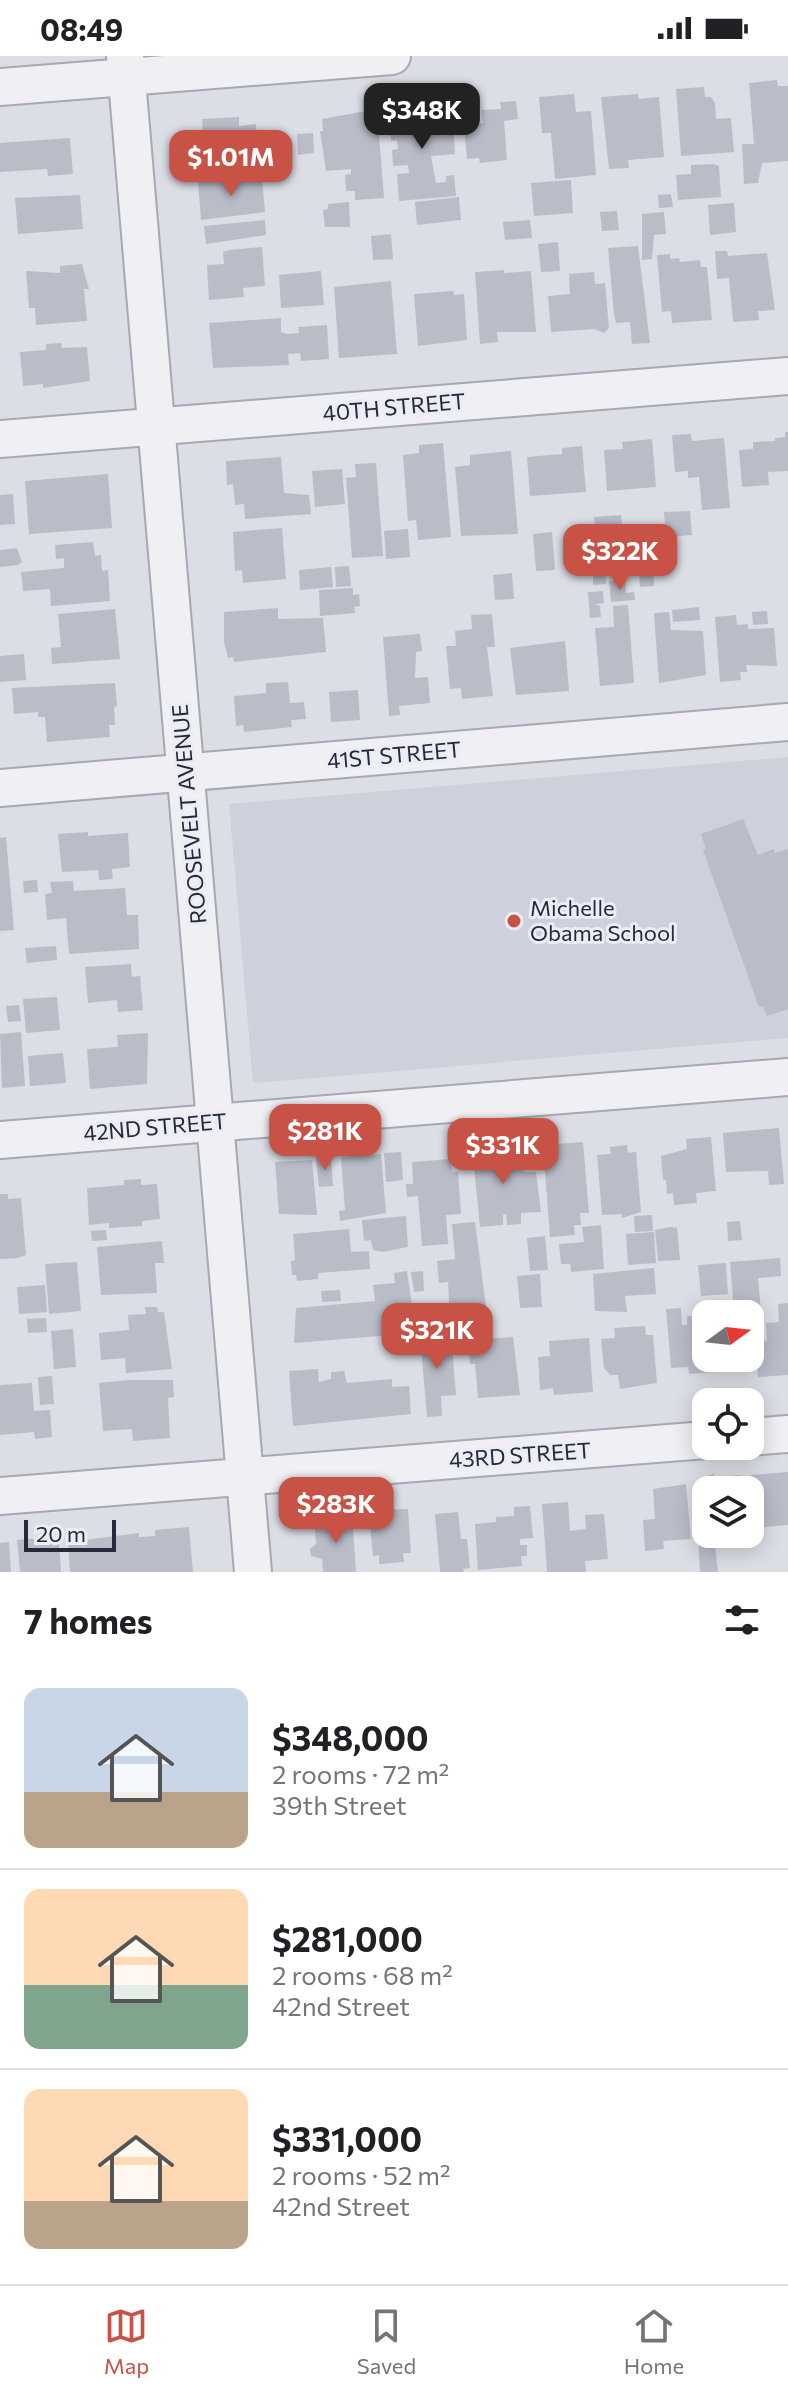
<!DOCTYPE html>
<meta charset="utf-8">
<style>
:root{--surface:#fff;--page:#f2f2f2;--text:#202124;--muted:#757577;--line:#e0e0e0;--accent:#c75245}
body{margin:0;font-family:Commissioner,sans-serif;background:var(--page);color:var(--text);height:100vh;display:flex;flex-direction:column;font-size:30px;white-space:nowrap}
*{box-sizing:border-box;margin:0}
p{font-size:26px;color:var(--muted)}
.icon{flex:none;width:44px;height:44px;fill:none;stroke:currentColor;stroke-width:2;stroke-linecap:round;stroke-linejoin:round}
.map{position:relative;height:1516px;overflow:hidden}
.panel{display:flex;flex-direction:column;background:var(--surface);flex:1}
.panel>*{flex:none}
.needle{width:52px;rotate:75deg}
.controls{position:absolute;left:692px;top:1244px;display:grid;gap:16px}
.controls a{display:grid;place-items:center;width:72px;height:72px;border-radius:16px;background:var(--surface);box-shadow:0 4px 20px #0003;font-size:40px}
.scale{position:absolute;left:24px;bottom:20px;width:92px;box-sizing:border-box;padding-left:8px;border:4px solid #27293b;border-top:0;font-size:22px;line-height:28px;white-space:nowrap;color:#27293b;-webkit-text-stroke:6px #ebedf4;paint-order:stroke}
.price{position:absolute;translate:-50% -68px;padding:0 18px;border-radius:16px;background:var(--accent);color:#fff;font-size:26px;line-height:52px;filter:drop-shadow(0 2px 4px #0008)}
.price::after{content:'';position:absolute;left:50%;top:48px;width:24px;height:18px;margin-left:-12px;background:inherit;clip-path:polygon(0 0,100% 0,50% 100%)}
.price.on{background:#222;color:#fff}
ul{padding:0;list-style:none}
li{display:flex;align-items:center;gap:24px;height:200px;padding:0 24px}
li+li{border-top:2px solid var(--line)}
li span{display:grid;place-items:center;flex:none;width:224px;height:160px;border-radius:16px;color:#555}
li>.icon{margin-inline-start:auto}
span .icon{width:96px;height:96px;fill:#fffc;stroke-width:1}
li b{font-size:34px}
h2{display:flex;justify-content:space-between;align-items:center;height:96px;padding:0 24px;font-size:34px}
.status{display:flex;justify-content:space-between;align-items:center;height:56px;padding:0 40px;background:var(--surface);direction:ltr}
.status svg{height:22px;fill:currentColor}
.dock{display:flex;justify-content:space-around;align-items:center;height:112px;border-top:2px solid var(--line);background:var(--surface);font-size:22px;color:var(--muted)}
.dock a{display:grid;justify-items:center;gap:4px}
.dock .on{color:var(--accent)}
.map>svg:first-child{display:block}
.built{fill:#ced0db}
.building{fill:#babcc8}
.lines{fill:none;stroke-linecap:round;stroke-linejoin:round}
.street-casing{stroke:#a6a8b3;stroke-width:40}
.street{stroke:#efeff4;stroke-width:36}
.poi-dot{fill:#c75245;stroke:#ebedf4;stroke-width:3}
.labels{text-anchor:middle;stroke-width:6;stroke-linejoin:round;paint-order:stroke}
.street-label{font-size:22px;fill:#27293b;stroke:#ebedf4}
.poi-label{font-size:22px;fill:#27293b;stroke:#ebedf4;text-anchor:start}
</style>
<div class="status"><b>08:49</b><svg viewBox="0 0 49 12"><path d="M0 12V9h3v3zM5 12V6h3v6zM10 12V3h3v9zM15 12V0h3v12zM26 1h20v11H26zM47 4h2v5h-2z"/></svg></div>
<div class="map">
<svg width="788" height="1516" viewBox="0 0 788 1516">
<rect width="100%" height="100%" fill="#dcdee6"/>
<polygon class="built" points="788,701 788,982 253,1027 229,748"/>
<g class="building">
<polygon points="777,24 778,30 788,30 788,105 762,107 758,127 744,128 742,88 754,88 749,27"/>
<polygon points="704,31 705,41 711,41 715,47 716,63 731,62 734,96 681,100 676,33"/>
<polygon points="574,38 576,56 591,55 596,119 555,123 551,77 542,77 539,41"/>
<polygon points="638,38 639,43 659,41 664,101 628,104 629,112 609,113 601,41"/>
<polygon points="516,45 518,63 504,65 507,104 480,107 479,102 467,103 464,69 483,67 481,54 501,53 500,46"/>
<polygon points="432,50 432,55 452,53 455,98 431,100 436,127 446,126 446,120 454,119 456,140 399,145 397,118 409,117 408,109 393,110 392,94 398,93 397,84 391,85 389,54"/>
<polygon points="377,53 384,142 355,144 355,135 346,135 345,119 351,118 351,113 326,115 320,75 323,75 322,63"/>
<polygon points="239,61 239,70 256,68 258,102 241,104 242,118 219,119 218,106 193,108 193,77 203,77 202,63"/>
<polygon points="313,77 314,97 298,99 297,78"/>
<polygon points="70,82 73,118 48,120 47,113 0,116 0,87"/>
<polygon points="714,108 719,110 721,141 678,144 676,119 691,118 691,109"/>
<polygon points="262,121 265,156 201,164 198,126"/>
<polygon points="571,124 573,157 534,160 531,127"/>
<polygon points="671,138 673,151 659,152 658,139"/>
<polygon points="80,139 83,173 18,178 15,142"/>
<polygon points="459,141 461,164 417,169 415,146"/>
<polygon points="349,146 350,171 325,171 323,154 328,153 328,148"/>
<polygon points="734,147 736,176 710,179 708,149"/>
<polygon points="617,155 619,174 602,175 600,156"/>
<polygon points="664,156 666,178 654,179 652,203 642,204 642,158"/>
<polygon points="265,164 266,179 206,188 204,170"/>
<polygon points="530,164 532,182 505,184 503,166"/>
<polygon points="391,178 393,203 373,204 371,180"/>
<polygon points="558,186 560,215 541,216 538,188"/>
<polygon points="638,190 650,287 632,288 630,266 616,267 614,258 608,192"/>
<polygon points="262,191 265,230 243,232 244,241 209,244 207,209 224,208 223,196 229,194"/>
<polygon points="715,195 727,195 728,200 767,197 775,254 758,255 759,264 733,266 729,222 717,223"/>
<polygon points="670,198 670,203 679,202 680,206 700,204 701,211 707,211 712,264 672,267 671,255 662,256 657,199"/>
<polygon points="82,208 89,233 84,233 87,265 36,269 35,252 29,252 26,215 60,217 60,210"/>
<polygon points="504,214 504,217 531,215 536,276 497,276 498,286 480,288 475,216"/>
<polygon points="321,215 324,249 281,252 279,219"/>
<polygon points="594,216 595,228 605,227 609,272 604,277 594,273 551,276 548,240 570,238 569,218"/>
<polygon points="391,225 397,298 339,302 334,231"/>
<polygon points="453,235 454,239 464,238 467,284 418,290 414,238"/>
<polygon points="281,262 281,276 287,278 299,277 298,271 327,269 329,303 301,305 300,297 288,298 289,309 213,312 209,267"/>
<polygon points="61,287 62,292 87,291 90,325 43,332 43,328 23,330 20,296 46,294 46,288"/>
<polygon points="785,376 788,376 788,415 768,416 769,429 742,431 739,394 753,393 753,386 775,385 775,382 785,381"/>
<polygon points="691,378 692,385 724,382 730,452 702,454 699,421 688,422 688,415 675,416 672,379"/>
<polygon points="652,383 656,431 607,435 604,394 623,393 622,386"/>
<polygon points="443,387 451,481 418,484 416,464 408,465 403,399 419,397 419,389"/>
<polygon points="582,390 586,436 530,440 527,401 562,398 562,392"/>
<polygon points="511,395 518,478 461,480 455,411 470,409 470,399"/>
<polygon points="281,401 284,437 309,439 311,458 245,463 244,448 235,449 233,428 227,429 226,405"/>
<polygon points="376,407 383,500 352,502 346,422 356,421 355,408"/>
<polygon points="342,413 345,448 315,451 312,415"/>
<polygon points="108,418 112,472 29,478 25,425"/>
<polygon points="13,438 15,468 0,469 0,439"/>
<polygon points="690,455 692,479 666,481 664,456"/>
<polygon points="621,459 624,488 615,489 615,495 604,496 604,490 597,490 594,461"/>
<polygon points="282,472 286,523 243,527 242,514 235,515 233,476"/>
<polygon points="408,473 410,501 386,503 384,475"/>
<polygon points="552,476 555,514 536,515 533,478"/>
<polygon points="93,486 95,500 101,499 102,515 108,514 110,545 51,550 50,533 23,535 21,516 64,512 64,502 56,503 55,489"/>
<polygon points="17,492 22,506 18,509 0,511 0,494"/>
<polygon points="349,510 351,530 336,531 335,511"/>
<polygon points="331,511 333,531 300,534 299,514"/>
<polygon points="605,513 606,528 593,529 593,514"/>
<polygon points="653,513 654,530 640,531 639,514"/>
<polygon points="512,517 514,543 495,544 493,519"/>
<polygon points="625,524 626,537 634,536 635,544 611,546 609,525"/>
<polygon points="353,532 353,539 359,538 360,550 354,551 355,557 320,560 319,534"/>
<polygon points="603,535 604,547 595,548 600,550 601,561 590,562 588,536"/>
<polygon points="628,549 634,627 600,630 595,572 614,571 613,550"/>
<polygon points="699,551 700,564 673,566 672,554"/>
<polygon points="278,552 278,563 323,562 326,596 234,606 233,601 228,602 224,586 224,556"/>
<polygon points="115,553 120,603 52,608 51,592 61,591 58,558"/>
<polygon points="767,555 768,568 753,569 752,556"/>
<polygon points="669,556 671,574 703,575 706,619 659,627 654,557"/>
<polygon points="492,558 495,591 487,591 493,640 462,643 461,632 450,633 446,590 456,590 455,575 472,573 471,559"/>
<polygon points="736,559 737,569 748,568 748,573 774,572 777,610 746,609 747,616 740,616 741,624 720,626 715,561"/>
<polygon points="420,578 422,595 416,596 415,622 428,621 430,647 399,650 400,659 389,660 383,581"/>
<polygon points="565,585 569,635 516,639 510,592"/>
<polygon points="24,598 26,624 0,626 0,600"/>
<polygon points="288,626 290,647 304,646 306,663 291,664 292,671 244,676 243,669 236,670 234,640 266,637 266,627"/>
<polygon points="115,627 117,650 114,651 115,669 109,669 110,681 47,686 45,661 38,661 38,656 14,658 12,632"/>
<polygon points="358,634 360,664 331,666 329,636"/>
<polygon points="743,763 758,799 774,793 775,797 788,793 788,953 767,960 763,950 759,951 703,794 706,793 701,778"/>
<polygon points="88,776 88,780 128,777 130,811 112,813 113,823 99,824 98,814 62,816 58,778"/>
<polygon points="6,781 14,874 0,875 0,782"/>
<polygon points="37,824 38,836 24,837 23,825"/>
<polygon points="73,825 74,835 125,832 127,859 138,859 139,893 69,898 66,862 47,864 45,838 52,837 50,826"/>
<polygon points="56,890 57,904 27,907 25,892"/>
<polygon points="131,908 132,921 140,920 143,954 118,956 117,944 88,947 85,911"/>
<polygon points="57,941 60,974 26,977 23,943"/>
<polygon points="19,949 21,965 8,966 6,950"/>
<polygon points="21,976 25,1030 2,1032 0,978"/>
<polygon points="148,977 147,1028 90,1033 87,993 118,991 117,979"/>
<polygon points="63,997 66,1027 30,1030 28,1000"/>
<polygon points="779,1072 784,1128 769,1129 768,1115 726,1116 723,1077"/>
<polygon points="489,1080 491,1101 523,1098 524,1116 536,1116 541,1156 521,1157 521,1168 507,1169 506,1158 503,1159 503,1169 480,1171 471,1081"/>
<polygon points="711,1081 716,1135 696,1137 697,1147 674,1149 673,1137 667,1138 666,1124 663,1124 661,1100 687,1093 686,1083"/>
<polygon points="583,1086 589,1157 580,1157 581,1169 574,1169 575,1179 550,1181 543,1089"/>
<polygon points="627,1089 628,1097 636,1096 641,1156 622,1162 622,1158 602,1159 597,1099 611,1098 610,1091"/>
<polygon points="365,1092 366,1099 381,1098 386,1157 340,1165 339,1155 345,1154 341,1101 351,1100 350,1093"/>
<polygon points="401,1096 403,1124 386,1126 384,1097"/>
<polygon points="331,1101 333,1130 319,1131 316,1102"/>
<polygon points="451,1103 452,1116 458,1116 461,1158 446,1159 448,1188 422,1190 418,1140 407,1141 406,1128 413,1128 412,1106"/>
<polygon points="312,1104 317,1159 279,1158 275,1106"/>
<polygon points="141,1123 141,1129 157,1128 160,1163 142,1165 142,1170 109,1172 109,1167 89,1169 87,1132 124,1129 124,1124"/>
<polygon points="0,1138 8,1138 8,1143 21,1142 26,1199 18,1202 0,1203"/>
<polygon points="652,1159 653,1175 635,1176 634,1160"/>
<polygon points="406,1160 408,1191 382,1196 373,1194 371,1184 364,1185 362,1164"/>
<polygon points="740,1165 742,1184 728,1185 727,1166"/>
<polygon points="475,1166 488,1266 474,1268 474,1258 450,1260 448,1226 439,1227 437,1205 455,1203 452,1168"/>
<polygon points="601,1169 604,1213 571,1216 570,1208 561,1208 559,1188 584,1186 582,1171"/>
<polygon points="670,1171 677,1172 680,1204 658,1205 655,1174"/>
<polygon points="349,1173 351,1196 369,1195 370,1213 318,1217 318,1223 297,1225 296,1219 292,1219 291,1205 295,1204 293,1178"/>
<polygon points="106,1174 107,1184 92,1185 91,1175"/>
<polygon points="654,1176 656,1207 628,1209 626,1178"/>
<polygon points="545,1180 548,1214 530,1215 527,1182"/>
<polygon points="162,1185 164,1207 155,1207 157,1237 101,1239 97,1191"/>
<polygon points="780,1202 781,1220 758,1222 761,1255 734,1257 730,1206"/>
<polygon points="77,1206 81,1255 49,1258 45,1208"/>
<polygon points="726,1207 728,1238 701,1240 698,1209"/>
<polygon points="654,1212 656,1238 625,1240 627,1256 595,1255 593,1218"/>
<polygon points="407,1215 412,1250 389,1252 391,1279 294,1287 296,1252 375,1245 373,1229 395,1227 394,1217"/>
<polygon points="423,1215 424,1235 414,1236 411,1216"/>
<polygon points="540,1218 542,1251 520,1252 517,1220"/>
<polygon points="45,1229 47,1256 19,1258 17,1231"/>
<polygon points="340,1234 341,1245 322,1246 321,1235"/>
<polygon points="788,1247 788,1319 758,1321 755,1286 767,1285 766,1267 779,1266 778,1248"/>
<polygon points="145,1251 157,1251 158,1256 164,1256 172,1313 126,1317 125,1302 101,1304 99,1277 129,1274 128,1259 146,1258"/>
<polygon points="681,1252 682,1269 687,1269 687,1260 698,1260 699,1268 706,1267 706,1302 714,1302 715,1316 689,1318 688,1311 671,1312 666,1253"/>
<polygon points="46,1262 47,1276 28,1277 27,1263"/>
<polygon points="645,1270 646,1279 653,1279 657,1327 620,1333 618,1319 610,1319 604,1312 601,1283 615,1282 614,1272"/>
<polygon points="73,1273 76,1311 54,1313 51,1275"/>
<polygon points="451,1278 456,1339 441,1340 442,1360 427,1361 420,1280"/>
<polygon points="513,1281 520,1339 478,1342 475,1308 470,1308 468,1284"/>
<polygon points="589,1282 593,1336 554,1339 553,1332 540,1334 538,1301 550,1300 549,1285"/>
<polygon points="318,1313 319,1326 331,1323 331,1316 344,1315 347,1327 392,1323 392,1331 409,1330 411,1358 293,1370 289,1315"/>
<polygon points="52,1320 54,1348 40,1349 38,1321"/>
<polygon points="129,1324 173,1324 174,1341 168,1342 170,1382 133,1385 132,1373 103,1375 99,1327"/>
<polygon points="32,1327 34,1355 50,1354 52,1381 35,1383 34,1376 0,1379 0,1329"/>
<polygon points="788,1416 788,1469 755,1472 751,1419"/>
<polygon points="714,1417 714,1421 740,1419 742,1434 704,1434 704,1423"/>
<polygon points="686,1428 691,1483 663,1485 664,1493 645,1495 643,1464 655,1463 653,1433"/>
<polygon points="568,1446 570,1475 586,1473 585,1459 604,1458 608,1503 585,1505 586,1516 547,1516 542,1448"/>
<polygon points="530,1450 533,1482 520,1483 520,1489 527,1489 527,1500 521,1500 522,1510 478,1514 475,1468 496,1466 496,1461 514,1460 514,1451"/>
<polygon points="408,1453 411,1497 403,1497 404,1506 379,1508 379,1499 373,1500 370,1468 385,1467 384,1454"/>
<polygon points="458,1456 461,1483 467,1483 470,1512 463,1513 464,1516 440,1516 435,1458"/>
<polygon points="352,1457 356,1516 323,1516 322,1503 311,1500 310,1493 316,1488 315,1473 329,1471 328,1459"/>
<polygon points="189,1471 193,1516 70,1516 68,1486 139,1477 139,1481 155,1480 155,1474"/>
<polygon points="719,1478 745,1478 746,1484 719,1486"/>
<polygon points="714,1480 718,1516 700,1516 698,1481"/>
<polygon points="39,1482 39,1488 59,1487 61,1516 20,1516 17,1484"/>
<polygon points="9,1486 11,1516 0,1516 0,1487"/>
</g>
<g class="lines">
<g class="street-casing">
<g id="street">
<polyline points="125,0 253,1516"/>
<polyline points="0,31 392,0"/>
<polyline points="0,383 788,320"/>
<polyline points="0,732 788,666"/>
<polyline points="0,1084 788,1021"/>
<polyline points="750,1381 788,1378"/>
<polyline points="0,1440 706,1384"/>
</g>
</g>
<use href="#street" class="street"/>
</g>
<circle class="poi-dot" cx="514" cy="865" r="8"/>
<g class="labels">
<g class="street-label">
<text transform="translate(394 351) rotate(-5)" y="8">40TH STREET</text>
<text transform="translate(394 699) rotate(-5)" y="8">41ST STREET</text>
<text transform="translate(189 758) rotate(-95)" y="8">ROOSEVELT AVENUE</text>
<text transform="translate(155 1071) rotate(-5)" y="8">42ND STREET</text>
<text transform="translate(520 1399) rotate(-4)" y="8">43RD STREET</text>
</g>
<g class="poi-label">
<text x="530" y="860">Michelle<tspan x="530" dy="25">Obama School</tspan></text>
</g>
</g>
</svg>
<div class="controls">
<a><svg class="needle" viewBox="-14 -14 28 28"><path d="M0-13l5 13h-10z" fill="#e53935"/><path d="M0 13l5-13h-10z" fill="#757577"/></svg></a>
<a><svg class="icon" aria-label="locate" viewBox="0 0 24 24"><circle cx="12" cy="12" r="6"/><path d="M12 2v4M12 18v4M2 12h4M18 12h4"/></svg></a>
<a><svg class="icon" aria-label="layers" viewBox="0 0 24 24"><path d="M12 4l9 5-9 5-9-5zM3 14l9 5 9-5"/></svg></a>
</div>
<div class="scale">20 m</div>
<b class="price on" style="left:422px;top:95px">$348K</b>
<b class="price" style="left:231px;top:142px">$1.01M</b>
<b class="price" style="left:620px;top:536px">$322K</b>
<b class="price" style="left:325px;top:1116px">$281K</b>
<b class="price" style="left:503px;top:1130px">$331K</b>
<b class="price" style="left:437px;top:1315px">$321K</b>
<b class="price" style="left:336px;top:1489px">$283K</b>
</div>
<section class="panel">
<h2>7 homes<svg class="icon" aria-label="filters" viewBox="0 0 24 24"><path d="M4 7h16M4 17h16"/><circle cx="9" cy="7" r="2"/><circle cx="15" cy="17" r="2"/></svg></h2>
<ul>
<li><span style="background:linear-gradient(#c9d6e8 65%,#b9a48a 0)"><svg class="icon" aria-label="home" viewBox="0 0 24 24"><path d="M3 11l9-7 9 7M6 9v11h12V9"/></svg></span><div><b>$348,000</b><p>2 rooms · 72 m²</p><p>39th Street</p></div></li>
<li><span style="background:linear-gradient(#ffd9b3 60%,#7fa58c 0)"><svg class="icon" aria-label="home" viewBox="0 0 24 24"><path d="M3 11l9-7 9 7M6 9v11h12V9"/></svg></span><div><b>$281,000</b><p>2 rooms · 68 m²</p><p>42nd Street</p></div></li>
<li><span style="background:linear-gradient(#ffd9b3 70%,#b9a48a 0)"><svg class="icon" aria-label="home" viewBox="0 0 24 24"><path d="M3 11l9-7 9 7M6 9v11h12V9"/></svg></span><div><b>$331,000</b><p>2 rooms · 52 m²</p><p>42nd Street</p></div></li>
</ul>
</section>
<nav class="dock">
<a class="on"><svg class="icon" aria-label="map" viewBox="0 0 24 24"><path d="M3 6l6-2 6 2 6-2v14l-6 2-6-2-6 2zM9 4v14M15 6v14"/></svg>Map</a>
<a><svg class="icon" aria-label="saved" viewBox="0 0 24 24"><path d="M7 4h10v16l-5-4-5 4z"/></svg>Saved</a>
<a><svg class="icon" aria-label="home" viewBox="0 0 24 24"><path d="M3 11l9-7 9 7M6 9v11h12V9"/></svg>Home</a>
</nav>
